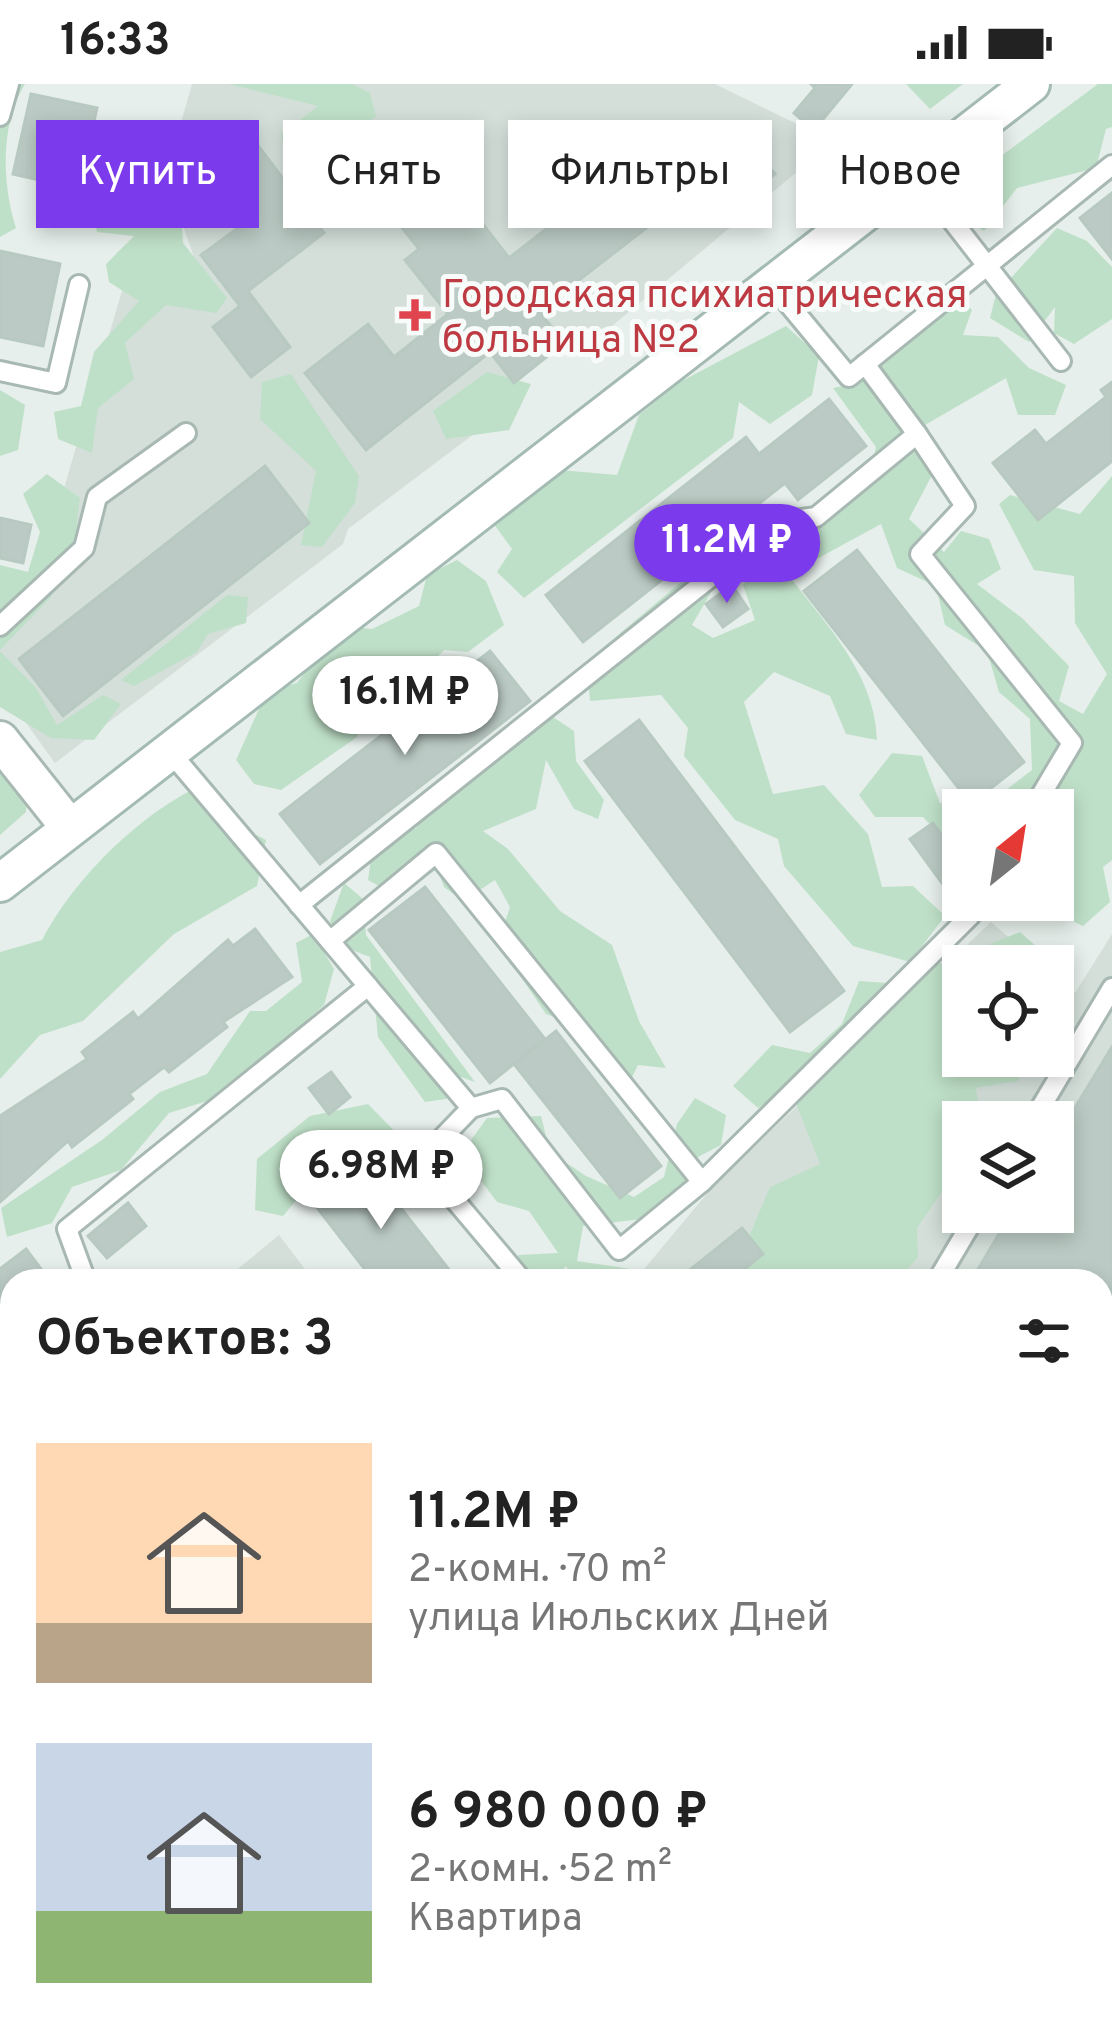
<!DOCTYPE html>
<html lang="ru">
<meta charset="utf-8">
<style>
:root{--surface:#fff;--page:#f6f6f6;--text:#222;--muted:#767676;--accent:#7c3aed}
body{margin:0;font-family:Overpass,sans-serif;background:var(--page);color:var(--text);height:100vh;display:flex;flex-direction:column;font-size:45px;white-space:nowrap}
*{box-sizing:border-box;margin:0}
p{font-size:39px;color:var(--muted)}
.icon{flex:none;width:66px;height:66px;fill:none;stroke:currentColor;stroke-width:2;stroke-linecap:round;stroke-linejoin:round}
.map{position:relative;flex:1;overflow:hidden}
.drawer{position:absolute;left:0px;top:1185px;width:1113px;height:771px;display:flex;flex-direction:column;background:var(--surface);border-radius:36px 36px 0 0;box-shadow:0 6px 18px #0003}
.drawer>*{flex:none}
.guide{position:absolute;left:36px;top:36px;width:1041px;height:108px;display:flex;gap:24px}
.needle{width:78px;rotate:30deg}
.tools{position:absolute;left:942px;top:705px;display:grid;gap:24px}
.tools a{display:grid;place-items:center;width:132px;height:132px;border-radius:0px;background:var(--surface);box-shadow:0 6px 18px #0003;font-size:60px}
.price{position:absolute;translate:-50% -102px;padding:0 27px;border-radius:42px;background:#fff;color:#222;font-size:39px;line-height:78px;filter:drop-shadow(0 3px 6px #0008)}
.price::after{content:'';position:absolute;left:50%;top:72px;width:36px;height:27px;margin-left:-18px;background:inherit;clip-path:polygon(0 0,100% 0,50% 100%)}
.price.on{background:var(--accent);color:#fff}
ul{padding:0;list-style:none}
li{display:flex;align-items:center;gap:36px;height:300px;padding:0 36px}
li span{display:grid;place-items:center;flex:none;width:336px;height:240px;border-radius:0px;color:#555}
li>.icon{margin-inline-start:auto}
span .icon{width:144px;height:144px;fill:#fffc;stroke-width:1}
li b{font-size:51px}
h2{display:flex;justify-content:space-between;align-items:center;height:144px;padding:0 36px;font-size:51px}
.pill{padding:0 42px;border-radius:0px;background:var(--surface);box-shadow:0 6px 18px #0003;font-size:42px;line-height:108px}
.pill.on{background:var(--accent);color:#fff}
.status{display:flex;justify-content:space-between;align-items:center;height:84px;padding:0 60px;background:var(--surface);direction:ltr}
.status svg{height:33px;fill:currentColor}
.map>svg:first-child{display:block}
.built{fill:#d4dfda;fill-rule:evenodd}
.green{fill:#bfe0c8}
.building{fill:#bbcac4;stroke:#b8c9c2;stroke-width:3}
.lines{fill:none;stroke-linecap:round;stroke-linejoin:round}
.lane-casing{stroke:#a8b8b2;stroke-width:24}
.street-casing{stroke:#a8b8b2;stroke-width:42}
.secondary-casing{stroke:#a4bbb3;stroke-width:42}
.lane{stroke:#fff;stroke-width:18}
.street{stroke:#fff;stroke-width:36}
.secondary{stroke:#fff;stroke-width:36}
.health-dot{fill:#e0444e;stroke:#f7fbf9;stroke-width:4.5}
.labels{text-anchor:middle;stroke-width:10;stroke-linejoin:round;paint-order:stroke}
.health-label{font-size:39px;fill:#be3a42;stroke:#f7fbf9;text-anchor:start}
</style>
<div class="status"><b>16:33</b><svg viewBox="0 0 49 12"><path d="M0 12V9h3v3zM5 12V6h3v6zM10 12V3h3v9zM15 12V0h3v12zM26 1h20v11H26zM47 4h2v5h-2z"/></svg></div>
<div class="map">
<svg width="1112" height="1954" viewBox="0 0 1112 1954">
<rect width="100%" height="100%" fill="#e6efeb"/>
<g class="built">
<polygon points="192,0 715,0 803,43 810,77 582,267 564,260 514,298 511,322 348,445 343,460 55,679 0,603 0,524 40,486 124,200 198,185 166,92"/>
<path d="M991 838 1042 882H963V972H1053V891L1075 909 1112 850V1954H877L861 1944H1101V1197H634L715 1100ZM963 1038H1053V1128H963Z"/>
<polygon points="279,1151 314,1197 223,1197"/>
<polygon points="12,1865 12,1944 213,1944 208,1954 0,1954 0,1875"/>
</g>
<g class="green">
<path d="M0 0H25C0 40 2 100 16 144L0 153Z"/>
<polygon points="228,0 352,0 370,9 376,33 303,77 289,75 281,51 318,22"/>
<polygon points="906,0 963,0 930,25"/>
<polygon points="1098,0 1112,0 1112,43 1106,45 1096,84 1017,104 984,147 967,137 973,93"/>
<polygon points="141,58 179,83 183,159 227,214 216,229 166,221 125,259 134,295 98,324 92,369 58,355 54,328 81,322 94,268 139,217 109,198 106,180 134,152 97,148 89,110 113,72"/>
<polygon points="1057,144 1087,157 1112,183 1112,235 1074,260 1054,249 1055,223 1029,258 990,234 996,210"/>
<polygon points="961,215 972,226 963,251 998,253 1029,284 1066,301 1055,331 1018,331 1006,294 925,341 942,372 909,435 944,468 961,447 989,455 1001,485 977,500 1022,534 1069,582 1059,617 1083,630 1107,590 1075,539 1074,492 1034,486 999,420 1010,411 1080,430 1112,392 1112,776 1103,783 1110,818 1083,842 1027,816 1053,816 1053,726 963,726 963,775 923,733 875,733 859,711 892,669 922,672 940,719 982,724 1032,686 1030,635 999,608 987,567 945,541 936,502 897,484 881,440 813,477 794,472 793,448 865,408 876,363 833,304 858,299"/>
<polygon points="786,242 819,272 812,311 770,340 739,318 733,354 524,514 497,488 512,465 493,439 533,409 549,385 617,391 639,331 680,298"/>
<polygon points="487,288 531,300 509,346 446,355 433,327"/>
<polygon points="291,290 359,392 355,419 322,463 301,461 316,387 260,335 262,298"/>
<polygon points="0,306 25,321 18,366 0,372"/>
<polygon points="47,390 80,414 75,456 53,484 51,513 0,566 0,481 28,488 40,448 23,410"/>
<polygon points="457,476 486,497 504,541 468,568 444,566 388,622 370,623 357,653 281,706 254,700 236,676 267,607 297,599 324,563 353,543 372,545 419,522 427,491"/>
<path d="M711 484 713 505 692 541 713 554 755 536 743 501 758 486 787 489C825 540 875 589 877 656L846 650 830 612 774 588 744 618 773 710 824 701 868 750 882 803 913 802 945 832 910 878 853 862 784 782 778 755 735 736 684 672 688 644 661 611 590 617 587 577 686 494Z"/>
<polygon points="227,511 248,513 246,539 208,550 197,568 134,602 121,596"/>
<polygon points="0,567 36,604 57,641 103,611 121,620 94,656 51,654 0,623"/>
<polygon points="538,623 574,647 576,677 604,716 598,735 574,725 546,676 536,725 483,747 508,765 560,827 612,861 639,937 666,984 638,981 623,1011 586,944 546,930 498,859 510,823 495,796 463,817 444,803 437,785 397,812 368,796 374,753 392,731 416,745 428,711"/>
<polygon points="0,653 27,685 26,728 0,751"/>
<path d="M208 698 210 727 266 756 257 802 174 850 83 937 40 951 0 995V868L42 856C75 793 142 727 208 698Z"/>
<polygon points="344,799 362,814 366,851 475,998 458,992 446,1015 425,1018 378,953 370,873 344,863 330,837"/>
<polygon points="1020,848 1051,875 1050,882 982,882 990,860"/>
<polygon points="313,850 334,885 324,921 220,1013 169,1029 121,1086 72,1103 52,1139 7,1153 1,1124 102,1056 160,1008 207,990 250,927 266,927 302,898 296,859"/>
<polygon points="938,878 963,888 963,972 1028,972 1018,997 976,1004 981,1038 963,1038 963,1077 917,1144 918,1173 898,1197 730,1197 770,1103 820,1080 789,1002 758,1024 733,1002 772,961 810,969 842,940 859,897 917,901"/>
<polygon points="695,1014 726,1031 721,1061 698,1073 675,1131 583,1142 577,1177 631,1185 635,1197 580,1197 565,1182 561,1197 498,1197 495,1189 519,1171 558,1169 529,1127 497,1118 461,1070 487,1034 541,1032 550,1068 586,1092 634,1113 664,1093 677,1040"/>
<polygon points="368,1020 406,1059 398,1078 345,1058 283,1132 255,1126 257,1075 310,1032"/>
<polygon points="0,1455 12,1470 12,1537 0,1521"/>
<polygon points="12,1873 12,1920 6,1924 0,1954 0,1880"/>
<polygon points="137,1944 212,1944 215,1952 131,1954"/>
<polygon points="457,1944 532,1944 532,1954 450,1954"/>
</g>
<g class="building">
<polygon points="811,0 852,0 814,46 794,29 815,4"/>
<polygon points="31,10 97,24 79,105 13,90"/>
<polygon points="253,55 324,149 248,207 290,263 251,293 213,243 240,222 201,171 249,136 211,87"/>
<polygon points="603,55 663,131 539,227 564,259 514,299 490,268 366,366 305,289 368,240 394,273 448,230 405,176 419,165 376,111 409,84 444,129 463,114 509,174 563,132 541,103"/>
<polygon points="760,72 775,90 743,115 729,97"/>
<polygon points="1112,109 1112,175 1080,134"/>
<polygon points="0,167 60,180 43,262 0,253"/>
<polygon points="1112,298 1112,377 1038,436 993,379 1035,346 1046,360 1106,313 1101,306"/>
<polygon points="829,315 866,362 798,416 785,399 583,558 546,511 746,353 759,370"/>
<polygon points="265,382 309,439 63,632 19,575"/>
<polygon points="0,434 31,441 23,479 0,474"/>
<polygon points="857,466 1024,678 971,720 804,507"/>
<polygon points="732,501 748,525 723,543 706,520"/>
<polygon points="490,567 530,617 320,780 280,730"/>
<polygon points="639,636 844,907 790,948 585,677"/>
<polygon points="933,739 963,781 963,800 950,810 910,755"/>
<polygon points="425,803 545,955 490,999 369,846"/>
<polygon points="255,845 292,893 223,938 227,943 169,988 164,983 129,1010 133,1015 72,1063 68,1057 0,1118 0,1032 87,975 82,968 133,928 138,935 228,856 233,862"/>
<polygon points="556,947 661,1082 620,1114 514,980"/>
<polygon points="1112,963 1112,1668 1101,1687 1101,1197 971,1197 1012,1128 1053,1128 1053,1060"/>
<polygon points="331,988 350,1013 329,1030 309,1004"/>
<polygon points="367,1081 458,1197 374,1197 315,1121"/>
<polygon points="128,1119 146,1142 107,1174 88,1152"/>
<polygon points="742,1144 763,1170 730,1197 684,1197 681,1193"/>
<polygon points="26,1165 50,1197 12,1197 12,1294 0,1303 0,1185"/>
<polygon points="0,1579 12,1594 12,1647 0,1657"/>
<polygon points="12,1678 12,1701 0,1705 0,1682"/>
<polygon points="1101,1753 1112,1758 1112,1900 1101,1895"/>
<polygon points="256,1944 275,1944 297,1954 252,1954"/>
<polygon points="861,1944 968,1944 983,1954 877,1954"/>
</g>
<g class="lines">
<g class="lane-casing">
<g id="lane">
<polyline points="0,32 9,0"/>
<polyline points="915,89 1061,277"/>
<polyline points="772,200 849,293 1112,81"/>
<polyline points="865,280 917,350"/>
<polyline points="0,287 56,299 79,201"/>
<polyline points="0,542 84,464 97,413 186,349"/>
<polyline points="171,669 471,1024 421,1076 523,1197"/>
<polyline points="299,821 780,438 816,433 917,350 965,422 920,470 1072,659 1032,726"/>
<polyline points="330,857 436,769 702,1098"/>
<polyline points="471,1024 502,1015 619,1166 702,1098 970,832 980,816"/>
<polyline points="1032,1038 1112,904"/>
<polyline points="86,1197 67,1145 368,902"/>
<polyline points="937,1197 978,1128"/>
<polyline points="0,1325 12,1316"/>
<polyline points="1101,1719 1112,1725"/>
<polyline points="0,1761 12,1776"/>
</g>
</g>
<g class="street-casing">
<g id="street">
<polyline points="0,656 70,744"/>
<polyline points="0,1416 12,1431"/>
<polyline points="0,1839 12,1828"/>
<polyline points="756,1944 773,1954"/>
<polyline points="231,1954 236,1944"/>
<polyline points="684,1954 690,1944"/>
</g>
</g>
<g class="secondary-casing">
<polyline id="secondary" points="0,799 1031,0"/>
</g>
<use href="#lane" class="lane"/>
<use href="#street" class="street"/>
<use href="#secondary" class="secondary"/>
</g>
<path class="health-dot" d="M409 213h12v12h12v12h-12v12h-12v-12h-12v-12h12z"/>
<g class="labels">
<g class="health-label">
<text x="442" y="223">Городская психиатрическая<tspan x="442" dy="45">больница №2</tspan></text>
</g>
</g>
</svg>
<div class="tools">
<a><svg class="needle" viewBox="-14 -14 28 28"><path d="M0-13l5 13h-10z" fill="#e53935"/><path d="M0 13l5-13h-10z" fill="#767676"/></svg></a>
<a><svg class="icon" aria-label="locate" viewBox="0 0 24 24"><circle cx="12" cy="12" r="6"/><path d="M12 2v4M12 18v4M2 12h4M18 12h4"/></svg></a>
<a><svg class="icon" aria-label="layers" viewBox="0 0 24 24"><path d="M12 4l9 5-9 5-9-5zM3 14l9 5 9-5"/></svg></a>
</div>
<b class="price on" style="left:727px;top:522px">11.2M ₽</b>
<b class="price" style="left:405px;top:674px">16.1M ₽</b>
<b class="price" style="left:381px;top:1148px">6.98M ₽</b>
<div class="guide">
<a class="pill on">Купить</a>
<a class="pill">Снять</a>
<a class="pill">Фильтры</a>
<a class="pill">Новое</a>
</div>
<section class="drawer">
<h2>Объектов: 3<svg class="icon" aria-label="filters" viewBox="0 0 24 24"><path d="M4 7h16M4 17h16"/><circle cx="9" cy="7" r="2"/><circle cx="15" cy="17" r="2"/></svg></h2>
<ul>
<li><span style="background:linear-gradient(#ffd9b3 75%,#b9a48a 0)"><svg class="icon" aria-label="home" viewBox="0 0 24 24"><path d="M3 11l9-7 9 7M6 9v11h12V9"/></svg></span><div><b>11.2M ₽</b><p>2-комн. · 70 m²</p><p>улица Июльских Дней</p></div></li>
<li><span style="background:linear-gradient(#c9d6e8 70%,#8fb573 0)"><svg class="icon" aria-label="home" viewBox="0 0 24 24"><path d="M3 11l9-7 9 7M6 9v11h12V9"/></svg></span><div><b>6 980 000 ₽</b><p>2-комн. · 52 m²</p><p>Квартира</p></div></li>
</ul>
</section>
</div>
